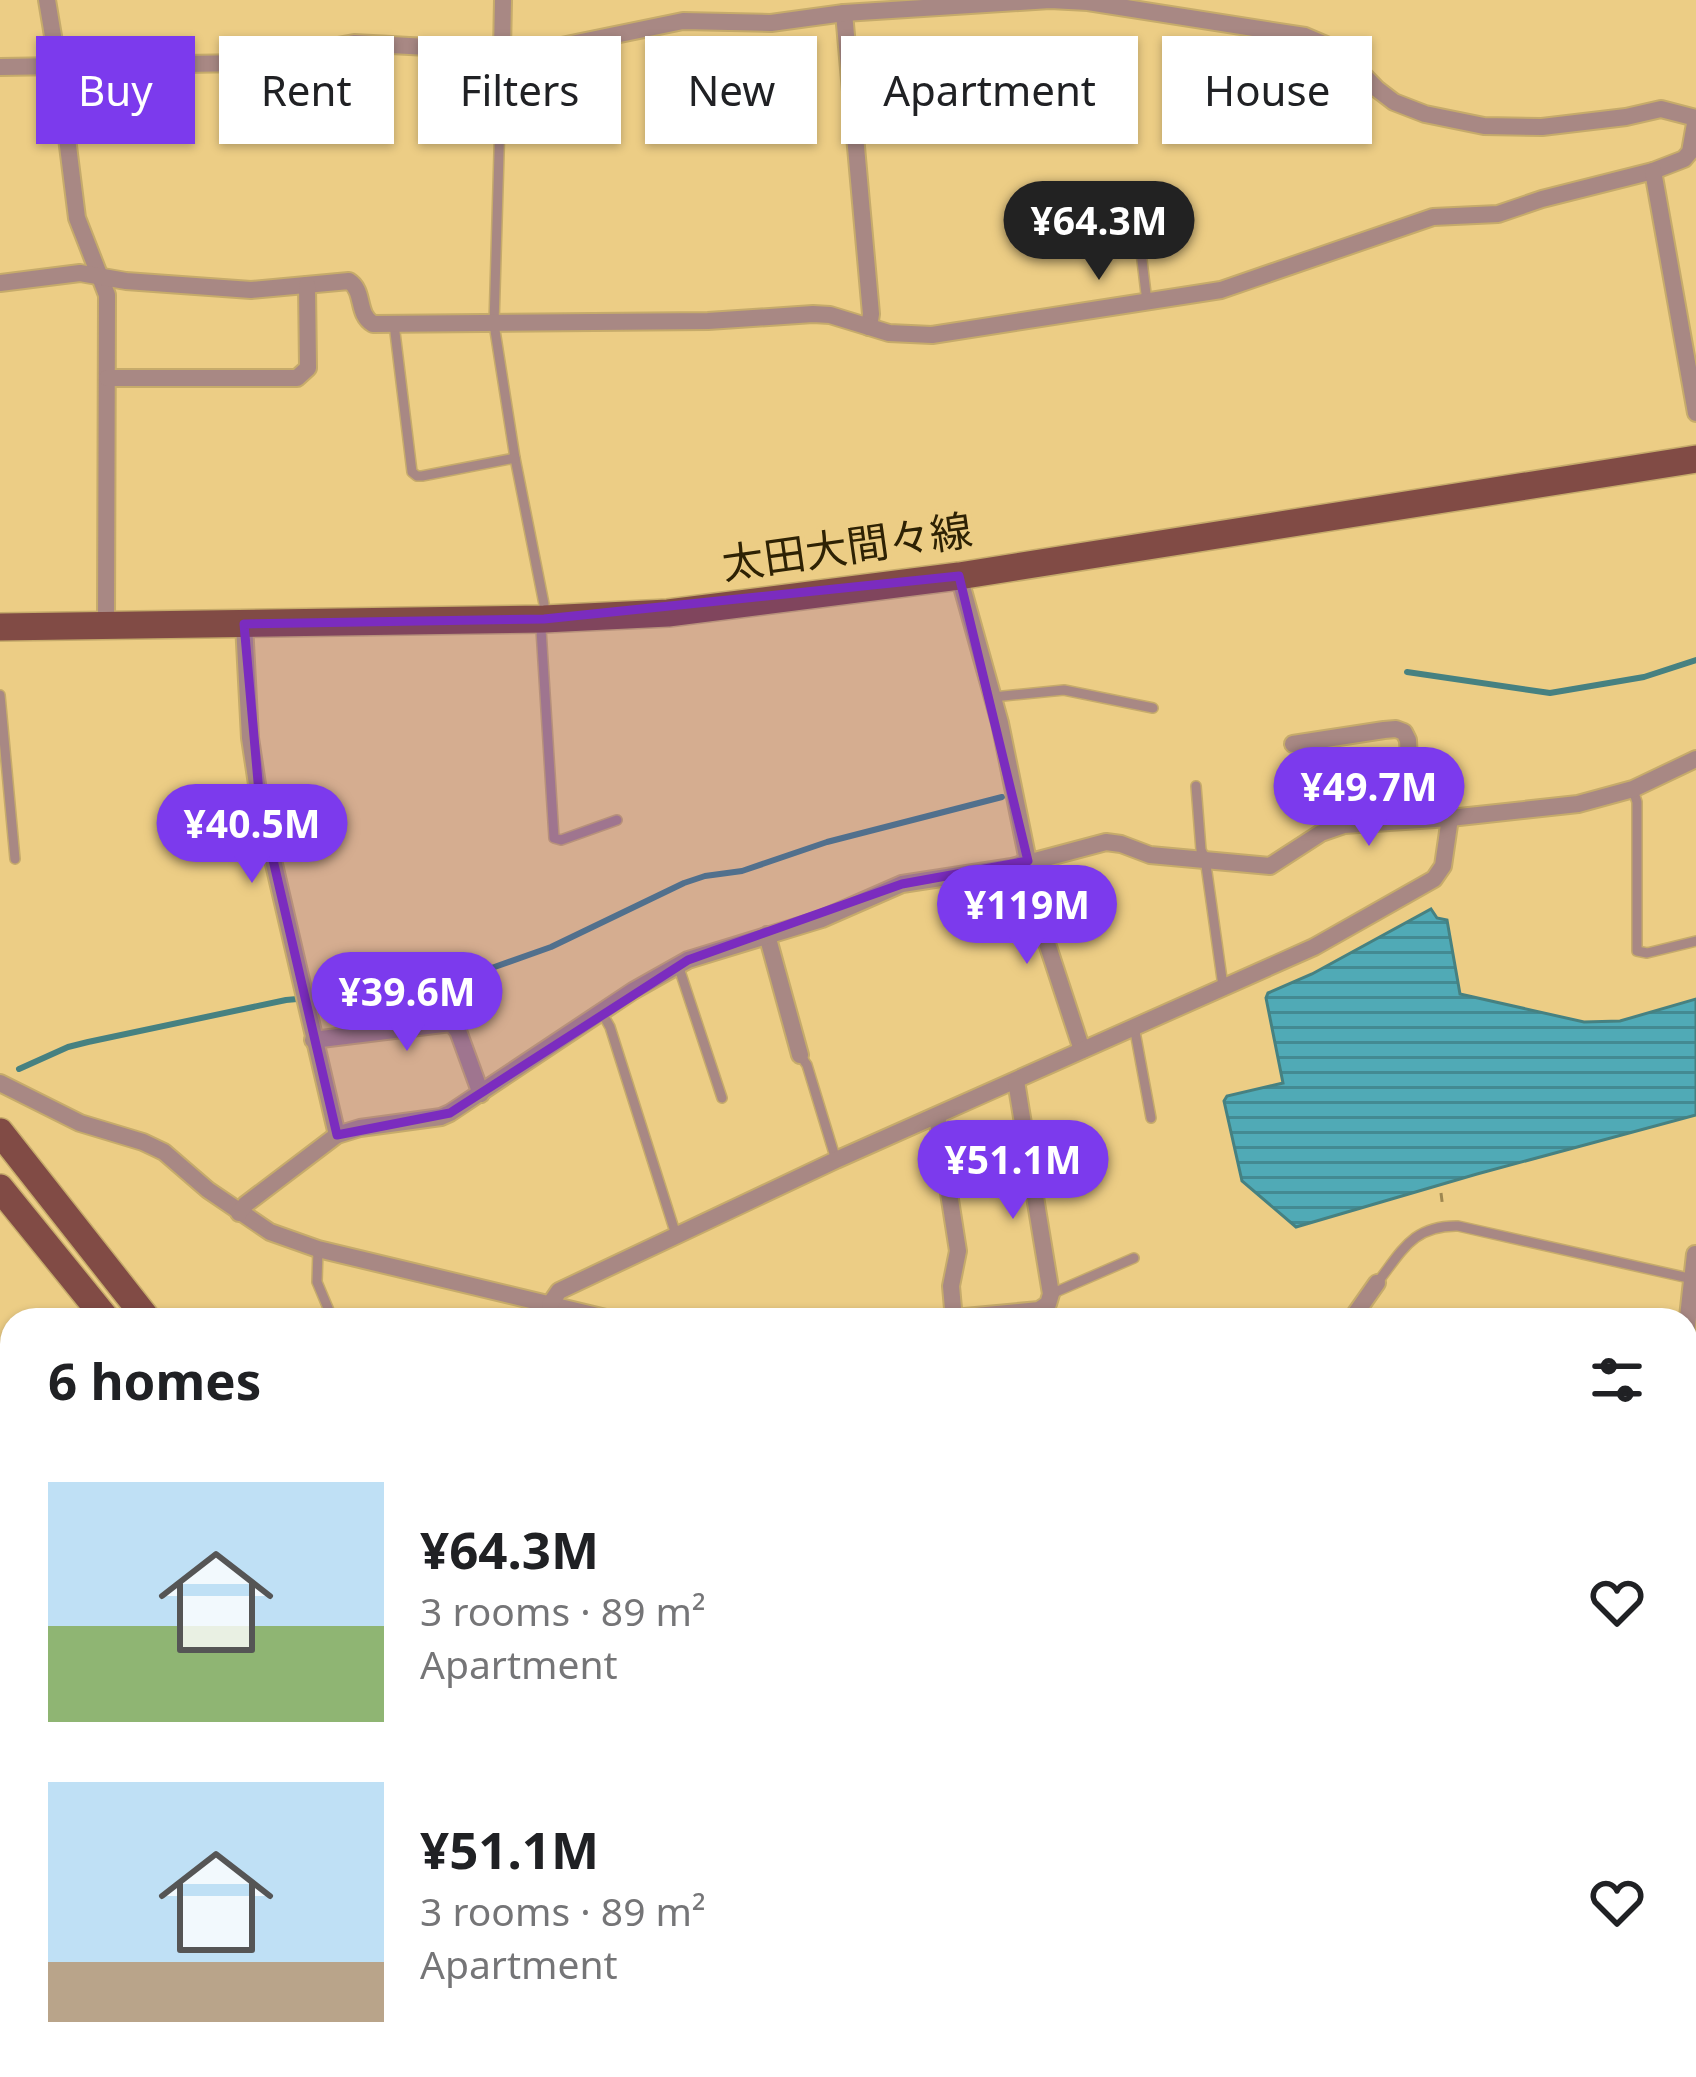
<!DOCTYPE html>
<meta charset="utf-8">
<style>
:root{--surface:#fff;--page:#f6f6f6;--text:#202124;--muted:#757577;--accent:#7c3aed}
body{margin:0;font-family:"Noto Sans","Noto Sans JP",sans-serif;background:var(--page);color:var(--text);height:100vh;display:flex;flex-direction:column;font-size:45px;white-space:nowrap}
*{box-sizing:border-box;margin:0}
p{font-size:39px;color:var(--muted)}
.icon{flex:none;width:66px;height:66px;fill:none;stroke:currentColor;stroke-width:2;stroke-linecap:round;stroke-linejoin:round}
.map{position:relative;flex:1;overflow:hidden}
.drawer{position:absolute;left:0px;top:1308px;width:1698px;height:771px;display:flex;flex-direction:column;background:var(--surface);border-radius:36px 36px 0 0;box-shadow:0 3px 9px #0004}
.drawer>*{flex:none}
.top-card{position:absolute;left:36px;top:36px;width:1626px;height:108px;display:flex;gap:24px}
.price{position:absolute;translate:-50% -102px;padding:0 27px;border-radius:42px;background:var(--accent);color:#fff;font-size:39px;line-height:78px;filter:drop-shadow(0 3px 6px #0008)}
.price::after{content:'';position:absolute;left:50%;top:72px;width:36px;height:27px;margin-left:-18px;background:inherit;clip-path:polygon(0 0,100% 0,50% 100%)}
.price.on{background:#222;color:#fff}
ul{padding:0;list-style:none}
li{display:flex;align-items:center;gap:36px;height:300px;padding:0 48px}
li span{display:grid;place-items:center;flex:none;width:336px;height:240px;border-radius:0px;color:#555}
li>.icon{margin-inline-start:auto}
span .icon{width:144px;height:144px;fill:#fffc;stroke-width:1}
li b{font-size:51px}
h2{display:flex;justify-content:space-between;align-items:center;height:144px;padding:0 48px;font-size:51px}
.tag{padding:0 42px;border-radius:0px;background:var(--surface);box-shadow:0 3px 9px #0004;font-size:42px;line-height:108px}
.tag.on{background:var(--accent);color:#fff}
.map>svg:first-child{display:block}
.water{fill:url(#water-rules);stroke:#468181;stroke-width:3}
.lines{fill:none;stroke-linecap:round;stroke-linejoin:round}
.stream{stroke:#468181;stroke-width:6}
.service-casing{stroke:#c6ab6b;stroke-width:12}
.minor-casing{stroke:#c6ab6b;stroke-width:20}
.tertiary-casing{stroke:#c6ab6b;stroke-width:24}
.primary-casing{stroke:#c6ab6b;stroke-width:30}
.path{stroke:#9e8750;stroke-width:3;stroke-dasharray:9 9;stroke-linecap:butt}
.service{stroke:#a88884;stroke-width:9}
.minor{stroke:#a88884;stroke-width:16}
.tertiary{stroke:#a88884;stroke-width:21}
.primary{stroke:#814b45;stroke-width:27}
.marked{fill:#7b2cbf;fill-opacity:0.2;stroke:#7b2cbf;stroke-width:9;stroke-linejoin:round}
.labels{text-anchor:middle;stroke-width:10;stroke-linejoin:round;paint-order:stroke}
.street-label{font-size:42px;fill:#2e2204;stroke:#eccd85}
</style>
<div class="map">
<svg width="1696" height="2077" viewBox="0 0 1696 2077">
<defs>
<pattern id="water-rules" width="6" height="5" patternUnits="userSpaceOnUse" patternTransform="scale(3)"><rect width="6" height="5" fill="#50aab6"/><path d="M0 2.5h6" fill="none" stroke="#438a92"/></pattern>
</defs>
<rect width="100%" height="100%" fill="#eccd85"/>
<polygon class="water" points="1431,909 1437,918 1447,920 1460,994 1584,1022 1620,1021 1696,999 1696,1115 1477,1174 1296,1227 1242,1181 1224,1101 1227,1096 1283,1083 1266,998 1268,993 1312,974"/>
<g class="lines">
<g class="stream">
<polyline points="1407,672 1550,693 1644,677 1696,660"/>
<polyline points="19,1069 68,1047 88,1042 286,1000 331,996 486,970 551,947 684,883 705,876 742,871 827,842 1002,797"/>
</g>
<g class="service-casing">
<g id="service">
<polyline points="502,51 494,324 515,458 544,604 544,619 541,629 554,838 561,840 617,820"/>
<polyline points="1135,202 1147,302"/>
<polyline points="394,324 412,472 417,476 422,476 515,458"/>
<polyline points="0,695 15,859"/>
<polyline points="993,697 1064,690 1153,708"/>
<polyline points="1196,786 1201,850 1205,858 1223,986"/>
<polyline points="1633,790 1637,802 1637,951 1647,953 1696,941"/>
<polyline points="678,965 722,1098"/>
<polyline points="602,1013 610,1027 676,1235"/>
<polyline points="1134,1026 1151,1118"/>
<polyline points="800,1055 807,1065 836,1160"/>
<polyline points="318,1249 317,1282 333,1320"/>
<path d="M1377 1283C1402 1251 1413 1225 1458 1226L1693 1279"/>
<polyline points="1051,1294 1134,1258"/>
</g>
</g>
<g class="minor-casing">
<g id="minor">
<polyline points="47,0 58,66 77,218 107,295 106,625"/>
<polyline points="844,13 871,314 869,327"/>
<polyline points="502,51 503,0"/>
<path d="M0 67 245 63 354 43 502 51 547 49 683 21 771 23 844 13 1050 0 1088 2 1305 36 1340 51 1377 89 1394 102 1425 114 1484 126 1542 127 1626 117 1661 109 1696 118 1690 152 1684 159 1653 171 1542 199 1498 214 1433 217 1221 290 932 335 889 333 830 315 813 314 708 321 373 324C356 314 365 291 349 281L251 290 126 281 80 273 0 283"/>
<polyline points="1653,171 1696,413"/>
<polyline points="107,378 297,378 308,368 307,285"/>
<polyline points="959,576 1000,723 1028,861"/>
<polyline points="244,624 250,738 260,804 337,1135"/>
<polyline points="1293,744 1384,730 1396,729 1404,732 1408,740 1412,819"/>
<polyline points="1021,864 1082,1050"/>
<polyline points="767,935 800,1055"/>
<polyline points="313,1040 451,1023 458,1031 481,1094"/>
<polyline points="0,1083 80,1123 143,1142 164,1152 208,1190 270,1232 318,1249 614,1320"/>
<polyline points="937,1116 958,1251 951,1286 954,1320"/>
<polyline points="239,1213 246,1204 337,1135 360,1128 441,1117 450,1113 633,991 688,960 822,919 902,884 1012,867 1106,842 1121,844 1150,855 1270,866 1321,833 1344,825 1450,818 1578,804 1633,789 1696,759"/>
<polyline points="550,1304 559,1291 836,1160 1314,947 1434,879 1443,866 1450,818"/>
<polyline points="954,1318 1039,1310 1048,1304 1051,1294 1016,1081"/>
<polyline points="1351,1320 1377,1283"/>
<polyline points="1686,1335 1695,1254"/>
<polyline points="0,1585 12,1581"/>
<polyline points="1686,1867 1696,1862"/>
<polyline points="1686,1953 1696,1960"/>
<polyline points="1049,2067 1054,2077"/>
<polyline points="150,2077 168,2067"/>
<polyline points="1354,2077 1366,2067"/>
</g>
</g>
<g class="tertiary-casing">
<polyline id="tertiary" points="1686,1541 1696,1543"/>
</g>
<g class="primary-casing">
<g id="primary">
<polyline points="0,627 544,619 668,613 959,576 1696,459"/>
<polyline points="0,1132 148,1320"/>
<polyline points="0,1188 107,1320"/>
<polyline points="703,2067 711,2077"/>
<polyline points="742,2067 750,2077"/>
</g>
</g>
<g class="path">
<polyline points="1441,1193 1443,1209"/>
<polyline points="350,2067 356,2077"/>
<polyline points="596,2067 618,2077"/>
<polyline points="546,2077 564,2067"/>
<polyline points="631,2077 646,2067"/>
</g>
<use href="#service" class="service"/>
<use href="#minor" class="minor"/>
<use href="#tertiary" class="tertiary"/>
<use href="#primary" class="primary"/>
</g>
<path class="marked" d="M959 576 1028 861 902 884 688 960 450 1113 337 1135 260 804 244 624 544 619Z"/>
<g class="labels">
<g class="street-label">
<text transform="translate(847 547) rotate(-8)" y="15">太田大間々線</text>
</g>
</g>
</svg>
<b class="price on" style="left:1099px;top:283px">¥64.3M</b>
<b class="price" style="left:1369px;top:849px">¥49.7M</b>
<b class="price" style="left:252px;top:886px">¥40.5M</b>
<b class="price" style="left:1027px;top:967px">¥119M</b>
<b class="price" style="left:407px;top:1054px">¥39.6M</b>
<b class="price" style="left:1013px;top:1222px">¥51.1M</b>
<div class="top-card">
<a class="tag on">Buy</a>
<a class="tag">Rent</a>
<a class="tag">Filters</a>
<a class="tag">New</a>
<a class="tag">Apartment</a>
<a class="tag">House</a>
</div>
<section class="drawer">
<h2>6 homes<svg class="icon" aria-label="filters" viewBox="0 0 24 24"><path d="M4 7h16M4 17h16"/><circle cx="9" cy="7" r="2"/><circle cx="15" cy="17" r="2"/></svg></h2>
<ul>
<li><span style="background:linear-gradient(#bfe0f5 60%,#8fb573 0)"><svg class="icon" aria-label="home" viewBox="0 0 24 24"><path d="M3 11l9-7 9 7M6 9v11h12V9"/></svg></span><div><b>¥64.3M</b><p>3 rooms · 89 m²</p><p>Apartment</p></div><svg class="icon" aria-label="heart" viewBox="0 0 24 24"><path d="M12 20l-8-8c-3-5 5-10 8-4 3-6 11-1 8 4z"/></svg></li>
<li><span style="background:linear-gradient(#bfe0f5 75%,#b9a48a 0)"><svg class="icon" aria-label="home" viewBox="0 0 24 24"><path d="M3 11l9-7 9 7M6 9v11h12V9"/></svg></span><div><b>¥51.1M</b><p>3 rooms · 89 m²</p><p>Apartment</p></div><svg class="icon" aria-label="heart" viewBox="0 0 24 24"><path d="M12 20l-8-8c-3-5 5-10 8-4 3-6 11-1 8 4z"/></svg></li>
</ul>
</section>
</div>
